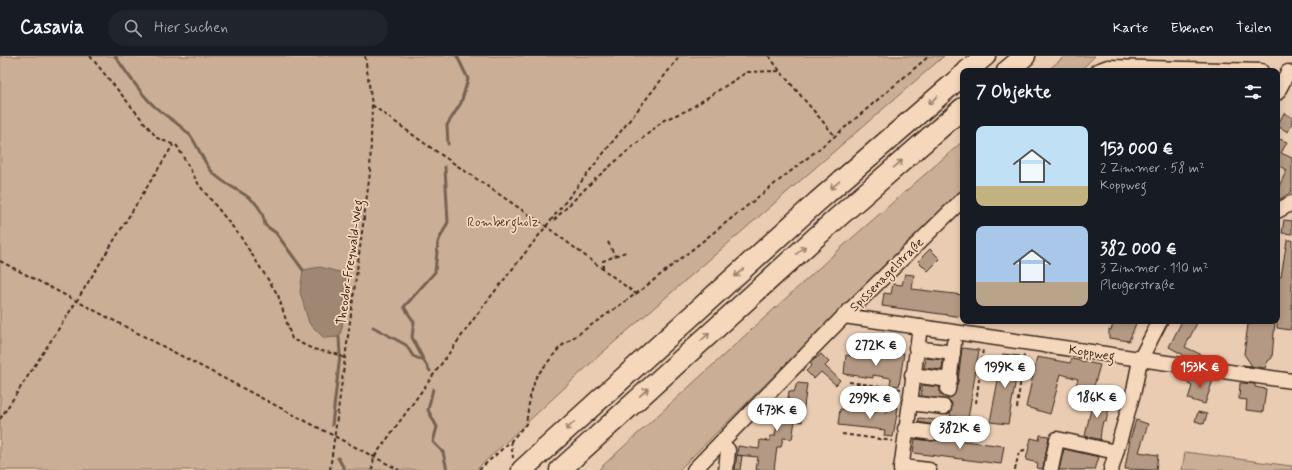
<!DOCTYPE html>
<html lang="de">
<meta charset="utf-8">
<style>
:root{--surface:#171b24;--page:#20242c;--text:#f1f3f6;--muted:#9ea1a6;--line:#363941;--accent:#c8321e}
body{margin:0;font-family:Mynerve,sans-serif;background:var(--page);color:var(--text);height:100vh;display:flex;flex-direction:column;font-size:15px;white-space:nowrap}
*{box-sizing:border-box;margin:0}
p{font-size:13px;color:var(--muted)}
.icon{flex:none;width:22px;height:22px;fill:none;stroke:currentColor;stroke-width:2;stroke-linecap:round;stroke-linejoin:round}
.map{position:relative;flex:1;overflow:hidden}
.panel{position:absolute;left:960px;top:12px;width:320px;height:256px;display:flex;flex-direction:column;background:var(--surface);border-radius:8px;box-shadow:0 2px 6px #0003}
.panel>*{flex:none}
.price{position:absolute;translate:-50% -34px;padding:0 9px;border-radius:14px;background:#fff;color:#222;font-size:13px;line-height:26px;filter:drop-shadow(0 1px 2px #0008)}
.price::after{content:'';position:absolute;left:50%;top:24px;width:12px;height:9px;margin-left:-6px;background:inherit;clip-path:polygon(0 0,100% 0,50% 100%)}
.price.current{background:var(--accent);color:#fff}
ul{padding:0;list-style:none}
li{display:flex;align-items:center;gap:12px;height:100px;padding:0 16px}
li span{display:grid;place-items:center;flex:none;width:112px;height:80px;border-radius:8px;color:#555}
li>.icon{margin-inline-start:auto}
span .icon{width:48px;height:48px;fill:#fffc;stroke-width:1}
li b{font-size:17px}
h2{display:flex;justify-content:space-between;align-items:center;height:48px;padding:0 16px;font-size:17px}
header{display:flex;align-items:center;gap:24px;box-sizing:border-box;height:56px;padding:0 20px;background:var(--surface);border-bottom:1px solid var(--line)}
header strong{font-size:19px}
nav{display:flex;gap:22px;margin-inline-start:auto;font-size:14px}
.search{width:280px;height:36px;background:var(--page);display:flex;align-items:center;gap:10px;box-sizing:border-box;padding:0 14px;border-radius:22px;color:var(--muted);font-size:15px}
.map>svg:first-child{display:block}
.green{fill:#caae96;stroke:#826c5a;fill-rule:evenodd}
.water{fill:#9f8873;stroke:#776251}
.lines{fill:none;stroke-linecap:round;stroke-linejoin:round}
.stream{stroke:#776251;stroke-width:3}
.building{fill:#b49a84;stroke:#3b2a1e}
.minor-casing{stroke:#3b2a1e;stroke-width:17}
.highway-casing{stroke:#3b2a1e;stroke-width:23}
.path{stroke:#3b2a1e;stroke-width:2;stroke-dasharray:4 3;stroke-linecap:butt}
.minor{stroke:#f5d7bb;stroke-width:14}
.highway{stroke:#f5d7bb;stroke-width:20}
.oneway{stroke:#98806c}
.labels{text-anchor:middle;stroke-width:3.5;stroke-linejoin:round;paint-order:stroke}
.park-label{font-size:13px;fill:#584436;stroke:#f5d7bb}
.street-label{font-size:13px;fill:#3b2a1e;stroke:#f5d7bb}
</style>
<header>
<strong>Casavia</strong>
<div class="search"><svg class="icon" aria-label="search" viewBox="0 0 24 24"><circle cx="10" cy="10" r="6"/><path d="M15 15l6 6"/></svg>Hier suchen</div>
<nav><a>Karte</a><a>Ebenen</a><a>Teilen</a></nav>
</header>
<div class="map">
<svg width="1292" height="414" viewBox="0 0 1292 414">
<rect width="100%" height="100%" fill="#eaccb2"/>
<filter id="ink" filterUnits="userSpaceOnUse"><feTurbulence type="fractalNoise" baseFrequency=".025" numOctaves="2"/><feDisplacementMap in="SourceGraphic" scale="8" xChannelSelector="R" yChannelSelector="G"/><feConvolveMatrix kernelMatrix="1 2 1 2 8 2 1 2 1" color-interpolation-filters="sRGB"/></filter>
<g filter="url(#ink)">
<g class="green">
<path d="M0 0H944L603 296 476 414H0ZM347 218 342 272 309 267Z"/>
<polygon points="1065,0 1095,0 1080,15 1047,15"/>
<polygon points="963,85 963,132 679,414 598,414 843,190"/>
<polygon points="1185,396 1292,410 1292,414 1182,414"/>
</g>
<polygon class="water" points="320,211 347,218 342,272 339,281 324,282 309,267 300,236 303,214"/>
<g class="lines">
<g class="stream">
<path d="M115 0C127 17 139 36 154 50 165 60 184 70 192 82 200 94 204 108 214 118 234 137 261 138 265 169L276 177 303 214"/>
<polyline points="448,88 447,69 461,47 468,23 457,0"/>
<polyline points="373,271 406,289 413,300 424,305 430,315"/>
<polyline points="424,305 412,281 414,266 404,251 435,216 438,186 448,166 445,111"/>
<polyline points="433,333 428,354 437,371 433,386 443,396 447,414"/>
<polyline points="332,369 340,299 339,281"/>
<polyline points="338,402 345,414"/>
</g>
</g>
<g class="building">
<polygon points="1284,57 1292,61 1292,67 1288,76 1277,70"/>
<polygon points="1277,82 1287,86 1281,97 1292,102 1292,133 1290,137 1277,145 1277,134 1287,114 1277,109"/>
<polygon points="1284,164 1292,165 1292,178 1282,177"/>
<polygon points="1287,184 1292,184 1292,265 1290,274 1277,272 1277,220 1281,221"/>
<polygon points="930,193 940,203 928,215 918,205"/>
<polygon points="905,218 914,219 912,233 963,239 963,261 882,250 884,237 891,238 893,228 902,229"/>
<polygon points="1114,265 1137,265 1129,285 1109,282 1109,273 1111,274"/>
<polygon points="1182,265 1198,265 1185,291 1204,300 1202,303 1189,302 1169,291"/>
<polygon points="1253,265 1275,265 1272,302 1268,305 1265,312 1242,309 1252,310 1244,298 1248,268 1252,268"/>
<polygon points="962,292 979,294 968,363 950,360 952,347 949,344 921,340 922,329 940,331 940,338 947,342 954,339 958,325"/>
<polygon points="895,296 904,297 899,330 890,329 891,322 873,319 873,322 844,318 846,299 875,303 876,300 895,302"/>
<polygon points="821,298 829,306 825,310 840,324 836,329 821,316 814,323 806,315 812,309 810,307"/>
<polygon points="1003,298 1020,300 1008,368 990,366"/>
<polygon points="1037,301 1070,307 1072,303 1100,309 1088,351 1082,350 1086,332 1076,329 1078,323 1061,318 1050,358 1026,351"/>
<polygon points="926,302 943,304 942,314 924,312"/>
<polygon points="1190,319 1213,324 1205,348 1188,343 1192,330 1188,328"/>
<polygon points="797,327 807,328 802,366 795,365 792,383 783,382 781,391 777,391 774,414 756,414 758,401 737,399 742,400 740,414 735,414 738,390 759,393 760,384 770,385 770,380 775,380 778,362 785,363 789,335 794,336"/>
<polygon points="1240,327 1255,328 1255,331 1266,333 1263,356 1246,354 1247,344 1239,343"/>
<polygon points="1093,344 1110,347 1106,366 1103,365 1101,374 1100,384 1102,384 1085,380"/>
<polygon points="888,350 898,352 893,381 884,380 885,374 838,369 840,353 887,357"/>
<polygon points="1198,356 1207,358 1204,368 1195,365"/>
<polygon points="919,362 936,364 935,369 918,366"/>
<polygon points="1136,364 1148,368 1139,396 1158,399 1156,414 1125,413 1130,383"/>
<polygon points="1040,379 1049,380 1043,413 1037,412 1038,407 1026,404 1031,382 1039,384"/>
<polygon points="940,382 1004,390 1001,408 913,397 915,383 932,385"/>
<polygon points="1064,393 1099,401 1095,414 1059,414"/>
</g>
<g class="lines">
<g class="minor-casing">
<g id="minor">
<polyline points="1097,15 1108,11 1261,15"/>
<polyline points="1277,37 1288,16"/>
<polyline points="1277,155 1292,147"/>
<polyline points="844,260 1292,325"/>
<polyline points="916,292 953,297"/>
<polyline points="912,319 950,324"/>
<polyline points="948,334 954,287"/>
<polyline points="909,347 944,351"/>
<polyline points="905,373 933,377"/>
<polyline points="721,387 728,394 726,414"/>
<polyline points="901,411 929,414"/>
<polyline points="1051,413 1057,383 1116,396"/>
<polyline points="694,414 844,260 963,143"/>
<polyline points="901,414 920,271"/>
<polyline points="1111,414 1134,334 1140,304 1160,265"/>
</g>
</g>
<g class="highway-casing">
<g id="highway">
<polyline points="967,15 985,0"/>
<polyline points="1007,15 1025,0"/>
<polyline points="522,414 818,145 963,19"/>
<polyline points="560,414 836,163 963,52"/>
</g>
</g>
<g class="path">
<polyline points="90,0 157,82 177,90 199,129 240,180 278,239 292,283 313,293 340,299 345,303"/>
<polyline points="769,0 780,15"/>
<polyline points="372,49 424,87 547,171 636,238"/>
<polyline points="554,164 595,123 664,64 688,54 747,16 780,15 835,80"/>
<polyline points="608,186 615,200"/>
<polyline points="0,205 399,414"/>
<polyline points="603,213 603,205 628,195"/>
<polyline points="849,326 901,333"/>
<polyline points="976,347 983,293"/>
<polyline points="1017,352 1024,298"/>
<polyline points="0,363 76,246 173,89"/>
<polyline points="842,378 893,385"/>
<polyline points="511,385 513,402"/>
<polyline points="330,414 370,117 372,49 365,0"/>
<polyline points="372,414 374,401 481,253 680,0"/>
<polyline points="479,414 511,385 526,368 530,341 536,321 560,291 640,235 835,80 929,0"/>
<polyline points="1015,414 1019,396 1024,394 1028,395"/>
</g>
<use href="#minor" class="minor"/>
<use href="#highway" class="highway"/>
</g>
<defs><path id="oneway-shaft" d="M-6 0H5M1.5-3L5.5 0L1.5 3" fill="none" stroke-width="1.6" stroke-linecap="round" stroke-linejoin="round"/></defs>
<g class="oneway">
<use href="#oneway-shaft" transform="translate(933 44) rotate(139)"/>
<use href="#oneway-shaft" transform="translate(898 108) rotate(-41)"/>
<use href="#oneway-shaft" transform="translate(835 129) rotate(139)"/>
<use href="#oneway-shaft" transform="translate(801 194) rotate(-42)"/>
<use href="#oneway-shaft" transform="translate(739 217) rotate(138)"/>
<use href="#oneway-shaft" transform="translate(705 281) rotate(-42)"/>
<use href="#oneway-shaft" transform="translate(644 336) rotate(-43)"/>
<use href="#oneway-shaft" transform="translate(570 370) rotate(137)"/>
</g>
</g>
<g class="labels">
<g class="park-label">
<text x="503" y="170">Rombergholz</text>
</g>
<g class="street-label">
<text transform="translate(349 206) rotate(-82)" y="5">Theodor-Freywald-Weg</text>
<text transform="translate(886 218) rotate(-45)" y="5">Spissenagelstraße</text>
<text transform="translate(1092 296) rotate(9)" y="5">Koppweg</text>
</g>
</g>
</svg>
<b class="price" style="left:876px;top:311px">272K €</b>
<b class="price" style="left:1005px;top:333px">199K €</b>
<b class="price current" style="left:1200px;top:333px">153K €</b>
<b class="price" style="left:1097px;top:363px">186K €</b>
<b class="price" style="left:870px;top:364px">299K €</b>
<b class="price" style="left:777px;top:376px">473K €</b>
<b class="price" style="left:960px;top:394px">382K €</b>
<section class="panel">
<h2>7 Objekte<svg class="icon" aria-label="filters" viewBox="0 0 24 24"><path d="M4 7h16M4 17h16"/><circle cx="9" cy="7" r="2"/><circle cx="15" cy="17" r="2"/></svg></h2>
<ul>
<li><span style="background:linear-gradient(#bfe0f5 75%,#c2b280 0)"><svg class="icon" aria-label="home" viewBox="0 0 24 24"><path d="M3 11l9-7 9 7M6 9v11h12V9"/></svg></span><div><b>153 000 €</b><p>2 Zimmer · 58 m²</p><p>Koppweg</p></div></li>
<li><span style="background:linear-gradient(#a9c7e8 70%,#b9a48a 0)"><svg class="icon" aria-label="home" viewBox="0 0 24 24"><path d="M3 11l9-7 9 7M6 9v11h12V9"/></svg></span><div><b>382 000 €</b><p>3 Zimmer · 110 m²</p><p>Pleugerstraße</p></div></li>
</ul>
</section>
</div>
